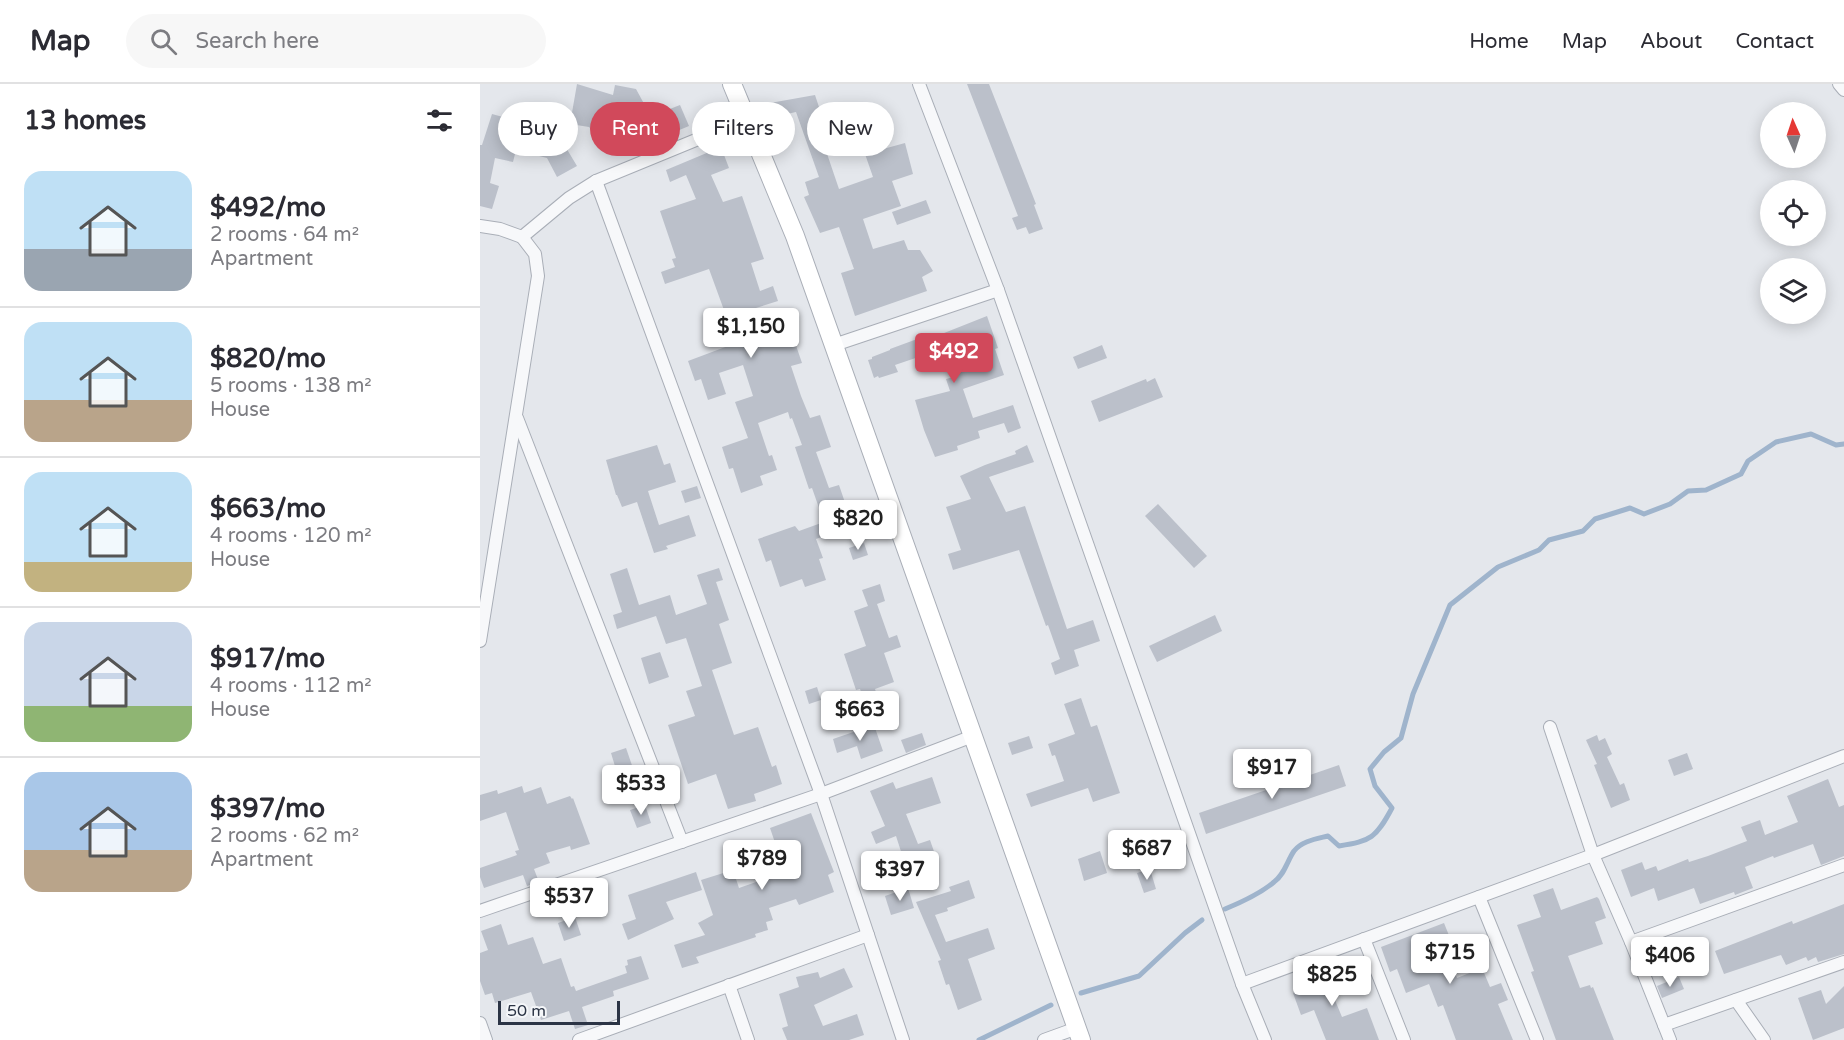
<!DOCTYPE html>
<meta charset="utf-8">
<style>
:root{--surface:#fff;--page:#f7f7f7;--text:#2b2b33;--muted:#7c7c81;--line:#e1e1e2;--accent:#d1495b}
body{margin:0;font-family:"Varela Round",sans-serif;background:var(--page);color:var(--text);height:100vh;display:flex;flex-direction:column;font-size:22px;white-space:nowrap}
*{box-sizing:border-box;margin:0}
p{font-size:20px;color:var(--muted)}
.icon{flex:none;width:33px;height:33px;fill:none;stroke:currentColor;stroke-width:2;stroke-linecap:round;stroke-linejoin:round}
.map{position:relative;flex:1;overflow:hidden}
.drawer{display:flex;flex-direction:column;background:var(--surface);width:480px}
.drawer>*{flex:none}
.top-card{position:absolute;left:18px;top:18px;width:570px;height:54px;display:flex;gap:12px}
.needle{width:39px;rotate:357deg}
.controls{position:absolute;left:1280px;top:18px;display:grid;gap:12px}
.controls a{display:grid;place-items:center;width:66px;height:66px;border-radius:50%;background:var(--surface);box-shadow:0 3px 15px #0003;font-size:30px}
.scale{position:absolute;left:18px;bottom:15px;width:122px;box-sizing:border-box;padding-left:6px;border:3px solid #2b3445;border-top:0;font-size:16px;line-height:21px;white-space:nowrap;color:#2b3445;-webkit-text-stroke:4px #f4f6f9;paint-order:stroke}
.price{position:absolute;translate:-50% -51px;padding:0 14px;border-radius:6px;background:#fff;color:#222;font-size:20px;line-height:39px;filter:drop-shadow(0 2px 3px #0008)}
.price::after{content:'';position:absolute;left:50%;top:36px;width:18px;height:14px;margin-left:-9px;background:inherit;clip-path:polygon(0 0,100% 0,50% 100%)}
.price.selected{background:var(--accent);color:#fff}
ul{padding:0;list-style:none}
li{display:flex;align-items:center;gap:18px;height:150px;padding:0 24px}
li+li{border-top:2px solid var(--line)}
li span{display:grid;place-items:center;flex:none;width:168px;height:120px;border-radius:18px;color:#555}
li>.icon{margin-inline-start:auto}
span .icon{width:72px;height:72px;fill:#fffc;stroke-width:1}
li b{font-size:26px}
h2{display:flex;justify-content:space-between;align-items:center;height:72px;padding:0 24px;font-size:26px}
.chip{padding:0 21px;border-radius:27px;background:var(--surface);box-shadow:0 3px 15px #0003;font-size:21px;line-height:54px}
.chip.selected{background:var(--accent);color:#fff}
header{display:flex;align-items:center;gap:36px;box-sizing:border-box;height:84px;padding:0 30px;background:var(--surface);border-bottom:2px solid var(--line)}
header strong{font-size:28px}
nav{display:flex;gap:33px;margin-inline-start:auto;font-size:21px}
.search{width:420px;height:54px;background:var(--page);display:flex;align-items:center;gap:15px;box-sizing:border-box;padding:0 21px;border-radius:33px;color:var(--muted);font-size:22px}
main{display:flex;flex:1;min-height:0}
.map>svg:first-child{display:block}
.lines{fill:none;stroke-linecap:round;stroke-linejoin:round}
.stream{stroke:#9fb4cc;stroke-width:5}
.building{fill:#bbc0ca}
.street-casing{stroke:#a9aeb7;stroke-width:14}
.secondary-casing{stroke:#a9aeb7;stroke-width:20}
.street{stroke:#f7f8fa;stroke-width:12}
.secondary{stroke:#fff;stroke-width:18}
</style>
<header>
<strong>Map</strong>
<div class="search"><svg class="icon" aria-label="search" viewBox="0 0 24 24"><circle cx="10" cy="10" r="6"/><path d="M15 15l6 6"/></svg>Search here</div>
<nav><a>Home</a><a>Map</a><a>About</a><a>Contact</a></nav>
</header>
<main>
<section class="drawer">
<h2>13 homes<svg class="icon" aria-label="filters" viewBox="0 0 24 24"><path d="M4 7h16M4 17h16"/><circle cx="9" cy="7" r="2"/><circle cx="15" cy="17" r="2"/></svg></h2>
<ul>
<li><span style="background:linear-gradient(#bfe0f5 65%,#9aa5b1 0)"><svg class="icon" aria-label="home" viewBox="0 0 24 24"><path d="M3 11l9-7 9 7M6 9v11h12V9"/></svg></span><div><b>$492/mo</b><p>2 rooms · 64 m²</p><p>Apartment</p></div></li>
<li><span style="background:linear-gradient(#bfe0f5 65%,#b9a48a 0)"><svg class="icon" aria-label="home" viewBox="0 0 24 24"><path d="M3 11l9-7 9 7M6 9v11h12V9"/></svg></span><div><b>$820/mo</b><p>5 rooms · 138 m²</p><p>House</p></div></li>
<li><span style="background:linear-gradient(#bfe0f5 75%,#c2b280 0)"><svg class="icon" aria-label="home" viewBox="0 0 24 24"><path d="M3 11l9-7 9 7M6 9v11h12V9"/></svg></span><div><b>$663/mo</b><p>4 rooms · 120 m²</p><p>House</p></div></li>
<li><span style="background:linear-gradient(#c9d6e8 70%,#8fb573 0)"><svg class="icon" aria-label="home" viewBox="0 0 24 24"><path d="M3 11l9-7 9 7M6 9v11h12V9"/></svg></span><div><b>$917/mo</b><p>4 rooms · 112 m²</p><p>House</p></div></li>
<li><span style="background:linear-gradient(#a9c7e8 65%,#b9a48a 0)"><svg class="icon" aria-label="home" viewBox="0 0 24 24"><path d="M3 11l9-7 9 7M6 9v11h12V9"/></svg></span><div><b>$397/mo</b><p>2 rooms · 62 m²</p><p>Apartment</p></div></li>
</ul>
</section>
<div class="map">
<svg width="1364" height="956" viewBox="0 0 1364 956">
<rect width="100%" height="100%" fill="#e4e7ec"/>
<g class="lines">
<g class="stream">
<path d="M745 825C762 818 780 810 794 798 805 790 807 777 814 767 822 757 836 755 848 752L859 762C891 757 896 754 912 724L895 702 890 685 904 668 921 654 933 610 970 521 1018 483 1059 466 1069 456 1103 447 1115 435 1150 424 1164 430 1190 420 1208 407 1226 406 1261 390 1268 377 1296 358 1331 350 1356 361 1364 360"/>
<polyline points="601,909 659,892 705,849 722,836"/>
<polyline points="499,956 571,921"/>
</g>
</g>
<g class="building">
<polygon points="97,0 133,11 135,1 156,5 168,27 130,64 109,43 90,40"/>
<polygon points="487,0 509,0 556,120 554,121 563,145 549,150 546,143 537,146 532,134 538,132"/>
<polygon points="335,11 346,44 375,38 377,47 343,58 359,105 393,93 385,70 425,59 433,90 412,97 421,122 383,135 393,165 424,156 428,166 440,166 453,187 442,193 447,207 375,232 361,189 374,185 359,143 340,149 324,113 329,111 325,98 339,93 316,28 293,33 290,19"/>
<polygon points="200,21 209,42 173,57 162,36"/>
<polygon points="12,30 59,43 61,36 86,41 82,57 97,82 77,93 67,74 36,66 33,78 15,74 10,99 19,102 12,125 0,122 0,61 2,61"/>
<polygon points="241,63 249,84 231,91 243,118 262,112 284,175 271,179 280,207 293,202 298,217 263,228 271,253 309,241 322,279 311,282 321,312 330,334 340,331 351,363 336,368 349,404 359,401 373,442 336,455 343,474 339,475 346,496 325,503 322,495 300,503 291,476 286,478 278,455 315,442 319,447 344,438 332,404 329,405 315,363 322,361 312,334 310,335 308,328 278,339 289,372 292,371 297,386 280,392 283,401 261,409 253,384 249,385 242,363 268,354 255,318 273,312 263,281 239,289 246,310 228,316 221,295 215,297 208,277 256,259 229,185 185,200 181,188 195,183 192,175 196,174 180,127 216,115 206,91 190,98 186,86"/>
<polygon points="446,116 451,129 417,141 412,128"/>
<polygon points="507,232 518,264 515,265 524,291 483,305 493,334 533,321 541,344 528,349 524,339 498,347 500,354 477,362 478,366 455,373 444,346 435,316 470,307 466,295 474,293 462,265 415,281 418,288 399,294 398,292 394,294 388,276 392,275 392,273 410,266 410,265 448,251 449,255"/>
<polygon points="622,261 627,274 598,285 593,273"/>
<polygon points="675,294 683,313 619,338 611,317 666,295 667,298"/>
<polygon points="177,361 184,381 190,379 196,398 168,407 179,441 209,431 216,452 186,462 188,465 174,469 157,418 142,423 137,411 136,411 126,376"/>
<polygon points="547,361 554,378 509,393 526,428 545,422 587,545 613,536 620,557 594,566 599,582 575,591 571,579 580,575 568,541 566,542 539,466 473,486 468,470 481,466 466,423 491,415 480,392 505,381 536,370 535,367"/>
<polygon points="217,402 221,414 205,419 201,407"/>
<polygon points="678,420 727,472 714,484 665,432"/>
<polygon points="384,459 388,471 373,476 369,464"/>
<polygon points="147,484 159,521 190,511 196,531 227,520 217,491 239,484 243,496 236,498 249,536 239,540 252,579 232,586 254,651 278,643 292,683 296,681 302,700 274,710 276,717 248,725 236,690 208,700 188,641 215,632 206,607 222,602 206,554 186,560 176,532 137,545 133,531 142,528 130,490"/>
<polygon points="400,500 405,517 397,520 409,554 417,551 421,563 404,569 414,598 395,605 403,630 390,634 380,605 376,606 364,570 386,562 374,527 388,522 382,506"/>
<polygon points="735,531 742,547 677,578 669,562"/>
<polygon points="180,568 189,593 169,600 161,574"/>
<polygon points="337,603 341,616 329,620 325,607"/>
<polygon points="601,614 611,643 617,641 640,709 613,718 608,704 551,723 546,710 584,697 575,671 572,672 568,660 595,650 584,620"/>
<polygon points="394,641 403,667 381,675 377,662 357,669 353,655"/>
<polygon points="442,649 446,661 426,669 421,656"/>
<polygon points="1117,651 1119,657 1125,654 1132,670 1127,673 1140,701 1144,699 1150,716 1131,724 1114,681 1117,680 1106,656"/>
<polygon points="549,652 553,664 532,671 528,659"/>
<polygon points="146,664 157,696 141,702 131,669"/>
<polygon points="1207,669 1213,685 1194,692 1188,676"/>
<polygon points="859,681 866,702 726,750 719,729"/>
<polygon points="452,693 461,719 426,730 438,760 450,756 457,776 427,786 416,752 396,760 391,748 405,742 390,707 413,698 416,705"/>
<polygon points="1348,695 1359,723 1364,721 1364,772 1341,781 1333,760 1294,774 1293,772 1265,783 1273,804 1255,811 1254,808 1220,820 1214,804 1178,817 1174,804 1151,813 1141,786 1162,778 1165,786 1176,782 1178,787 1208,775 1209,778 1228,772 1267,757 1261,743 1280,736 1285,751 1318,738 1307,712"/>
<polygon points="42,702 44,709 61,703 67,720 90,712 92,715 93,714 110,760 91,766 90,762 66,769 70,779 54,785 59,798 47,802 43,791 4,804 0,793 0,784 37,771 35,767 39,766 26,728 0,737 0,711 17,706 18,710"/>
<polygon points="165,721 171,739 157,744 150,726"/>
<polygon points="331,729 354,788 348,791 354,808 319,821 316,815 289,824 293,836 286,838 288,846 275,850 276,853 216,873 219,879 202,884 194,861 225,851 218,839 233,831 221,796 253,786 259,804 305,788 290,744"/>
<polygon points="620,767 627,789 604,797 598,775"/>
<polygon points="670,785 676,805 664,809 657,789"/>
<polygon points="216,788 222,806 186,818 194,835 148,856 142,840 156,835 148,811"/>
<polygon points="489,796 495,814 467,824 468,827 455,831 466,858 508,844 515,865 488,875 502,916 478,926 469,900 466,901 458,877 461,876 436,818 471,807 469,803"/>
<polygon points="428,804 434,824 411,831 405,812"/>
<polygon points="1073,804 1081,826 1117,813 1119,815 1126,834 1115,838 1123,860 1088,872 1100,904 1110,901 1111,904 1113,903 1134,956 1076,956 1051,888 1054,887 1037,841 1061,833 1053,811"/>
<polygon points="1364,820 1364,870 1338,878 1336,873 1328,877 1326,873 1306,881 1301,871 1244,890 1235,867 1312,837 1313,840"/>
<polygon points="95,833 101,851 84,857 78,839"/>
<polygon points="964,839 974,864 966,867 977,894 1002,884 1010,903 1021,899 1028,916 1018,920 1033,956 976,956 963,921 958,923 949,900 926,909 917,885 910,888 901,863"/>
<polygon points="21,840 28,861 53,853 63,880 81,874 91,903 94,902 96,907 147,889 145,882 148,881 147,876 161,872 169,895 133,907 134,912 102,923 108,941 95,945 89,927 61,936 51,908 15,919 12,909 5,911 0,897 0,869 8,866 1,847"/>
<polygon points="847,880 852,894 863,890 868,903 852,909 862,933 887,924 899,956 846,956 834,926 821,931 813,909 826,904 820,890"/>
<polygon points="364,884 373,903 334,921 343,942 377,930 384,951 369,956 307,956 302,944 308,942 299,910 319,903 316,893 338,888 340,894"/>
<polygon points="1199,893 1204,905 1182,914 1177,902"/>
<polygon points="1364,902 1364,944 1333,956 1318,914 1341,906 1346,920"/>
</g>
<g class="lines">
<g class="street-casing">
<g id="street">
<polyline points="439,0 518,206 762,900 785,956"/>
<polyline points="1359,0 1364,6"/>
<polyline points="116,97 341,710 423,956"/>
<polyline points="0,142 20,145 42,153 89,114 116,97 267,35"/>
<polyline points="354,261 518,206"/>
<polyline points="37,334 202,758"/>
<polyline points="0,557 58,192 55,170 42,153"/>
<polyline points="1070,643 1113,771 1151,858 1190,956"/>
<polyline points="999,813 1057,956"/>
<polyline points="0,827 341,710 493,652"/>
<polyline points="884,855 924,956"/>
<polyline points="1151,858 1364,781"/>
<polyline points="762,900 1113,771 1364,672"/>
<polyline points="249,901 268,956"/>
<polyline points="1256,916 1284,956"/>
<polyline points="0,939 6,956"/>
<polyline points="1184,941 1364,878"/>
<polyline points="99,956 388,851"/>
<polyline points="564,956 597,944"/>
</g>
</g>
<g class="secondary-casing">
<polyline id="secondary" points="252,0 315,152 601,956"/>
</g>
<use href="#street" class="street"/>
<use href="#secondary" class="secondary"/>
</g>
</svg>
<div class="controls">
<a><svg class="needle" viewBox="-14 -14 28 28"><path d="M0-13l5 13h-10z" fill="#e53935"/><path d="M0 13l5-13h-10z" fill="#7c7c81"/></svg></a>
<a><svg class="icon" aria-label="locate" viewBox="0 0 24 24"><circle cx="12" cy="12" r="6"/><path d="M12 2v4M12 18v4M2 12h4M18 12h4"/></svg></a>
<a><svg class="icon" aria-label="layers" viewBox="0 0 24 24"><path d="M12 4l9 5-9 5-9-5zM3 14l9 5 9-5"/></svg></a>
</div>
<div class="scale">50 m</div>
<b class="price" style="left:271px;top:275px">$1,150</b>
<b class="price selected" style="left:474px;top:300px">$492</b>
<b class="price" style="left:378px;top:467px">$820</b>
<b class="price" style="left:380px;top:658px">$663</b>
<b class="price" style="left:792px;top:716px">$917</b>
<b class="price" style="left:161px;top:732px">$533</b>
<b class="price" style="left:667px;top:797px">$687</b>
<b class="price" style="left:282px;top:807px">$789</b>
<b class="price" style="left:420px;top:818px">$397</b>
<b class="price" style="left:89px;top:845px">$537</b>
<b class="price" style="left:970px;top:901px">$715</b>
<b class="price" style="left:1190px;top:904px">$406</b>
<b class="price" style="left:852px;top:923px">$825</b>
<div class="top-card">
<a class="chip">Buy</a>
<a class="chip selected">Rent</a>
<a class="chip">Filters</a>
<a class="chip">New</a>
</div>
</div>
</main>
